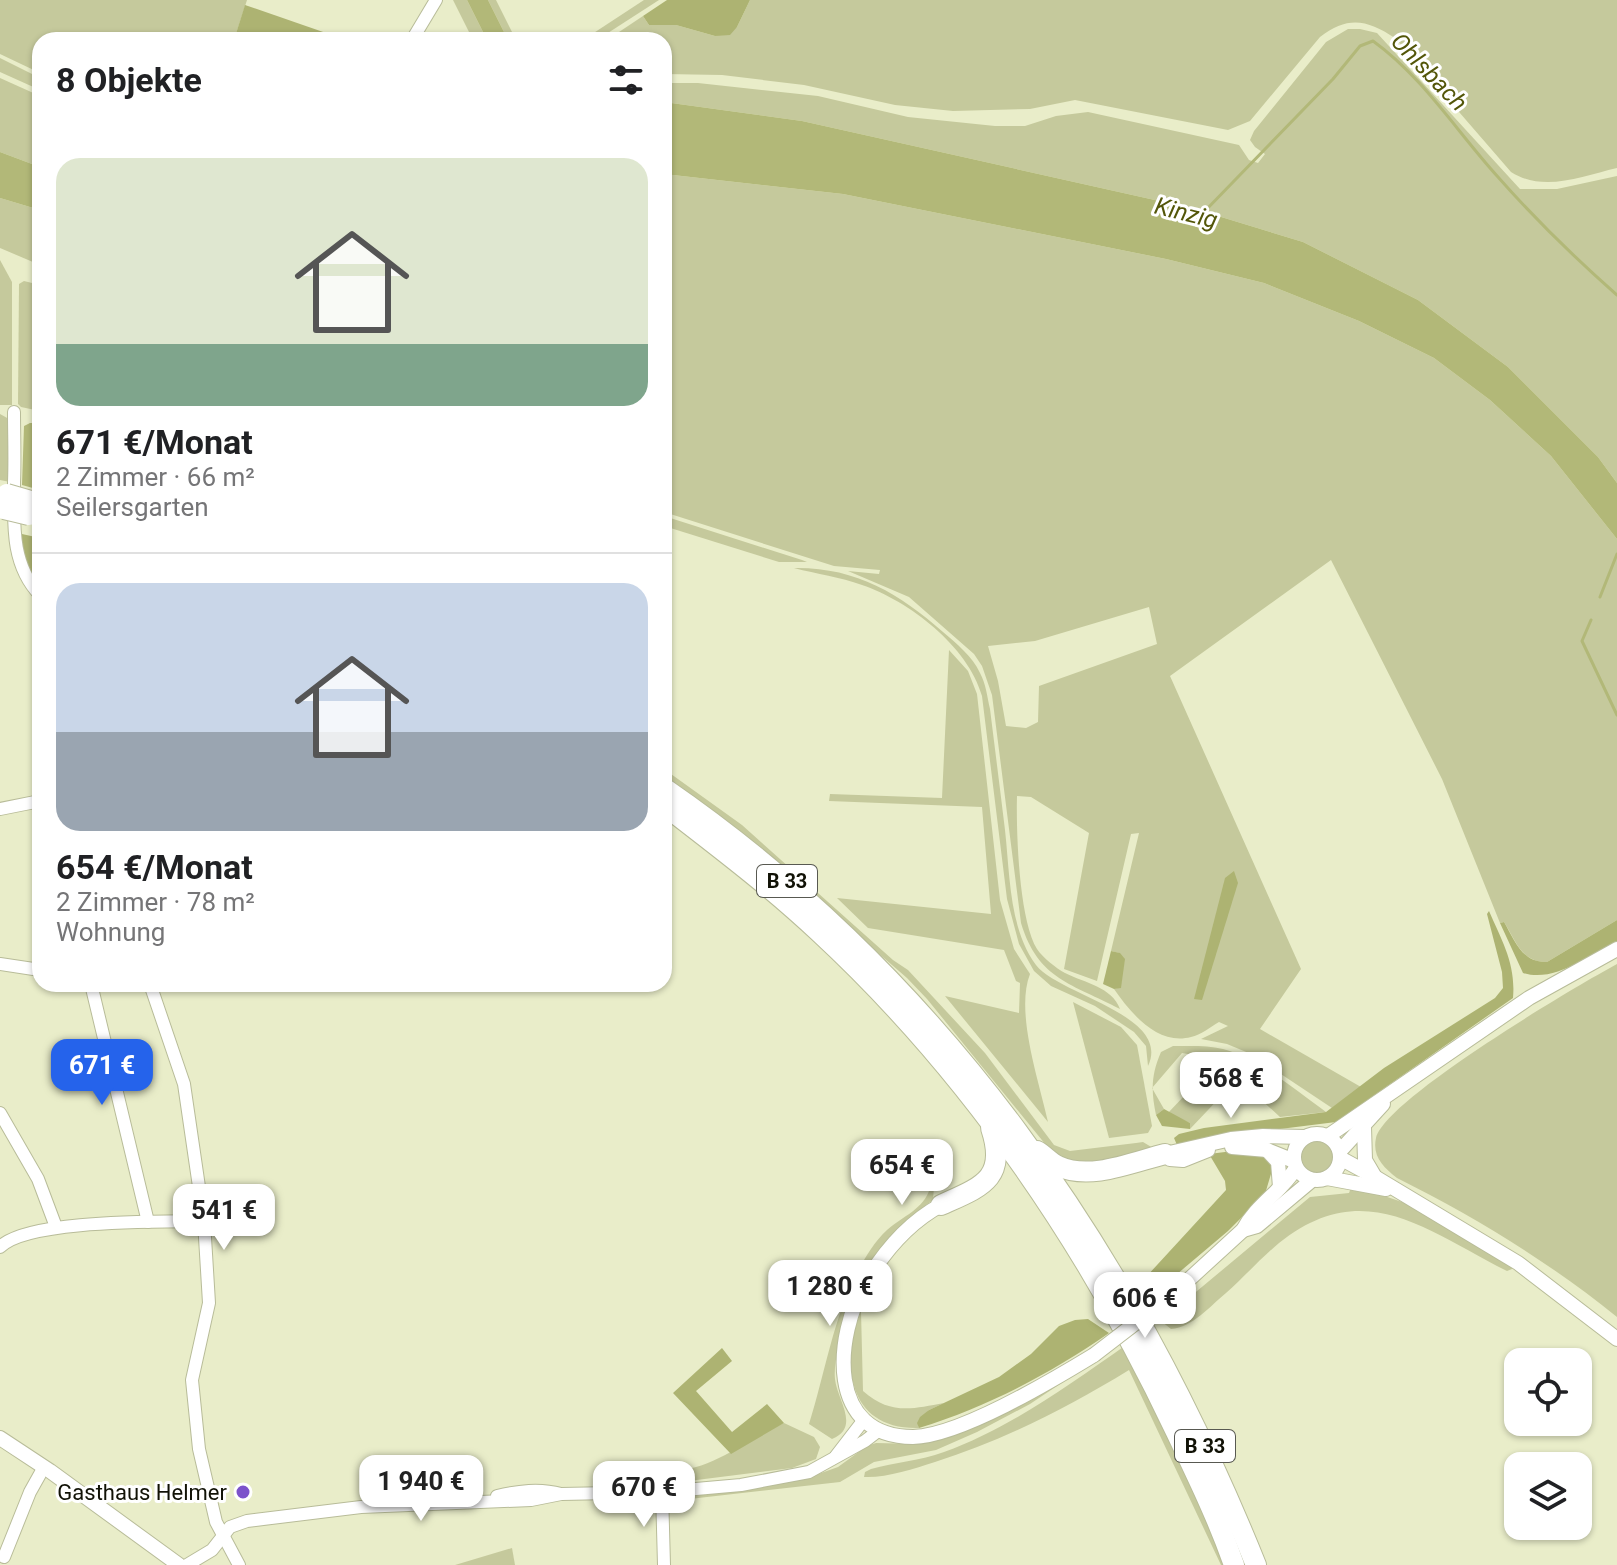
<!DOCTYPE html>
<html lang="de">
<meta charset="utf-8">
<style>
:root{--surface:#fff;--page:#f6f6f6;--text:#202124;--muted:#757577;--line:#e0e0e0;--accent:#2563eb}
body{margin:0;font-family:Roboto,sans-serif;background:var(--page);color:var(--text);height:100vh;display:flex;flex-direction:column;font-size:30px;white-space:nowrap}
*{box-sizing:border-box;margin:0}
p{font-size:26px;color:var(--muted)}
.icon{flex:none;width:44px;height:44px;fill:none;stroke:currentColor;stroke-width:2;stroke-linecap:round;stroke-linejoin:round}
.map{position:relative;flex:1;overflow:hidden}
.side{position:absolute;left:32px;top:32px;width:640px;height:960px;display:flex;flex-direction:column;background:var(--surface);border-radius:24px;box-shadow:0 2px 6px #0004}
.side>*{flex:none}
.controls{position:absolute;left:1504px;top:1348px;display:grid;gap:16px}
.controls a{display:grid;place-items:center;width:88px;height:88px;border-radius:16px;background:var(--surface);box-shadow:0 2px 6px #0004;font-size:40px}
.price{position:absolute;translate:-50% -68px;padding:0 18px;border-radius:16px;background:#fff;color:#222;font-size:26px;line-height:52px;filter:drop-shadow(0 2px 4px #0008)}
.price::after{content:'';position:absolute;left:50%;top:48px;width:24px;height:18px;margin-left:-12px;background:inherit;clip-path:polygon(0 0,100% 0,50% 100%)}
.price.on{background:var(--accent);color:#fff}
ul{padding:0;list-style:none}
li{display:grid;align-content:center;gap:16px;height:424px;padding:0 24px}
li+li{border-top:2px solid var(--line)}
li span{display:grid;place-items:center;height:248px;border-radius:24px;color:#555}
li>.icon{margin-inline-start:auto}
span .icon{width:144px;height:144px;fill:#fffc;stroke-width:1}
li b{font-size:34px}
h2{display:flex;justify-content:space-between;align-items:center;height:96px;padding:0 24px;font-size:34px}
.map>svg:first-child{display:block}
.green{fill:#c5c99c;fill-rule:evenodd}
.forest{fill:#adb372}
.water{fill:#b2b878}
.lines{fill:none;stroke-linecap:round;stroke-linejoin:round}
.stream{stroke:#b2b878;stroke-width:3}
.minor-casing{stroke:#b8bc99;stroke-width:14}
.tertiary-casing{stroke:#b8bc99;stroke-width:16}
.trunk-casing{stroke:#b8bc99;stroke-width:22}
.minor{stroke:#fff;stroke-width:12}
.tertiary{stroke:#fff;stroke-width:14}
.trunk{stroke:#fff;stroke-width:20}
.tertiary-bridge-casing{stroke:#b8bc99;stroke-width:16;stroke-linecap:butt}
.trunk-bridge-casing{stroke:#b8bc99;stroke-width:22;stroke-linecap:butt}
.tertiary-bridge{stroke:#fff;stroke-width:14}
.trunk-bridge{stroke:#fff;stroke-width:20}
.poi-dot{fill:#7c52cb;stroke:#fff;stroke-width:3}
.labels{text-anchor:middle;stroke-width:6;stroke-linejoin:round;paint-order:stroke}
.shield{fill:#fff;stroke:#585951;stroke-width:2}
.shield-label{font-size:20px;font-weight:bold;fill:#111206}
.poi-label{font-size:22px;fill:#111206;stroke:#fff;text-anchor:end}
.water-label{font-size:24px;font-style:italic;fill:#535609;stroke:#fff}
</style>
<div class="map">
<svg width="1617" height="1565" viewBox="0 0 1617 1565">
<rect width="100%" height="100%" fill="#e9edc9"/>
<g class="green">
<polygon points="0,0 247,0 234,40 40,40 40,73 0,54"/>
<polygon points="453,0 467,0 487,40 473,40"/>
<polygon points="488,0 496,0 516,40 508,40"/>
<polygon points="644,0 659,0 597,40 583,40"/>
<path d="M750 0H1617V168C1582 176 1544 193 1511 172L1395 38C1368 20 1348 15 1320 37L1250 121 1228 130 1075 100 1030 109 953 111 895 105 804 85 722 75 664 74V40H607L643 16 649 25H676L715 36 737 27Z"/>
<polygon points="1348,29 1360,29 1377,33 1520,189 1557,189 1617,176 1617,483 1598,457 1508,367 1418,300 1303,242 1195,209 802,121 664,102 664,83 698,83 818,96 908,117 995,126 1025,126 1056,116 1088,112 1239,145 1249,160 1258,163 1265,154 1255,147 1250,140 1254,131 1326,42"/>
<polygon points="0,58 40,78 40,90 0,72"/>
<polygon points="0,78 40,96 40,167 0,152"/>
<path d="M664 174 843 194 1166 259 1264 283 1359 321 1434 358 1490 400 1551 456 1617 539V920L1547 962C1522 963 1516 941 1504 922L1500 923 1442 779 1331 560 1170 676 1301 969 1260 1029 1361 1087 1332 1108 1251 1054 1227 1044 1201 1039 1228 1026 1219 1022C1210 1027 1201 1035 1191 1037 1157 1046 1130 1012 1114 989L1121 987 1119 953 1111 951 1139 833 1131 834 1097 981 1064 969 1089 833 1031 797 1017 796C1016 831 1019 920 1037 949 1043 958 1056 968 1065 973 1085 983 1112 987 1120 1009 1073 984 1038 980 1021 923L992 695 982 666 974 654 909 597 848 571 879 574 880 570 834 566 664 512ZM1149 607 1157 644 1039 686 1038 722 1026 728 1006 726 998 681 988 646 1035 641Z"/>
<polygon points="0,198 40,210 40,265 0,248"/>
<polygon points="0,260 12,282 12,405 0,405"/>
<polygon points="24,281 40,285 40,411 21,407 18,404 19,284"/>
<polygon points="0,414 9,419 10,482 0,480"/>
<polygon points="664,516 802,560 807,562 779,562 664,526"/>
<path d="M794 568C855 567 899 593 943 632 957 644 972 656 980 673 986 684 987 696 990 709 995 749 1000 789 1005 830 1010 874 1009 929 1036 965 1059 995 1172 1015 1148 1066L1146 1046 1134 1032 1095 1006 1051 986 1034 971 1019 944 1007 899 982 696C968 646 909 601 862 585 840 577 817 574 794 568Z"/>
<path d="M949 650 968 671 977 694 1000 900 1014 949 1030 974C1015 1012 1039 1081 1048 1122L945 996 1019 1013 1020 983 1016 981 1004 950 868 928 837 898 991 914 982 807 829 801 830 794 942 798Z"/>
<polygon points="664,769 742,825 893,960 908,970 985,1053 1054,1145 1070,1151 1136,1143 1143,1142 1153,1148 1091,1168 1059,1161 927,999 907,978 759,850 664,778"/>
<path d="M1617 964V1317C1549 1262 1475 1217 1397 1178 1383 1167 1372 1156 1376 1138 1385 1099 1576 986 1617 964Z"/>
<polygon points="1073,1002 1121,1027 1137,1045 1152,1126 1148,1133 1109,1138"/>
<path d="M1173 1046C1190 1046 1207 1045 1223 1049 1258 1058 1297 1091 1326 1112L1280 1117 1245 1085 1255 1086 1222 1056 1211 1058 1182 1053 1152 1088 1164 1109 1156 1115C1151 1091 1151 1075 1161 1052Z"/>
<polygon points="1204,1075 1205,1083 1226,1091 1190,1129 1190,1123 1168,1113"/>
<circle cx="1317" cy="1156" r="17"/>
<path d="M1352 1185 1405 1203 1511 1264 1512 1269 1507 1271C1426 1230 1364 1175 1279 1243 1260 1259 1244 1277 1226 1293 1209 1307 1193 1327 1171 1329L1161 1321 1310 1197 1349 1193Z"/>
<path d="M934 1187 933 1200C889 1232 871 1257 852 1307 846 1321 840 1334 838 1348 836 1358 834 1370 835 1379 837 1400 861 1427 832 1439L809 1424C825 1374 833 1318 858 1271 866 1256 875 1241 887 1230 903 1216 924 1209 930 1188Z"/>
<path d="M861 1311 863 1391C890 1415 912 1409 944 1403L929 1410 918 1423 919 1428C848 1430 840 1364 861 1311Z"/>
<path d="M1126 1345 1228 1565H1221L1129 1370C1067 1408 1004 1440 935 1462 913 1469 886 1478 864 1477L865 1472 871 1469C895 1462 920 1461 944 1452 1010 1428 1069 1385 1126 1345Z"/>
<polygon points="1078,1372 1030,1404 977,1432 936,1450 874,1462 840,1482 672,1501 681,1496 762,1487 810,1477 838,1467 867,1446 876,1443 917,1444 938,1440 972,1427"/>
<path d="M784 1423 814 1437 820 1447 816 1459 792 1468 657 1485 656 1470C708 1477 741 1441 784 1423Z"/>
<polygon points="512,1548 515,1565 455,1565"/>
</g>
<g class="forest">
<polygon points="667,0 750,0 737,27 730,35 715,36 676,25 649,25 643,16"/>
<polygon points="245,5 326,33 324,40 234,40"/>
<path d="M22 534 40 538V585C26 573 19 551 22 534Z"/>
<polygon points="1234,871 1238,883 1202,1000 1194,999 1225,878"/>
<path d="M1489 911C1502 941 1516 964 1513 998L1336 1122 1207 1138 1177 1145 1174 1138 1179 1134 1204 1128 1326 1112 1384 1068 1495 998 1503 988 1502 972 1487 914Z"/>
<path d="M1617 920V941C1589 955 1555 983 1523 973L1500 923 1504 922C1515 941 1522 963 1547 962Z"/>
<polygon points="1111,951 1120,953 1125,959 1121,988 1114,989 1103,984"/>
<polygon points="1222,1056 1257,1076 1260,1081 1255,1086 1236,1079 1226,1091 1205,1083 1204,1075 1211,1058"/>
<polygon points="1164,1109 1190,1123 1190,1129 1162,1126 1156,1115"/>
<polygon points="1241,1150 1264,1154 1273,1167 1265,1194 1228,1231 1157,1291 1146,1277 1226,1190 1225,1181 1209,1154"/>
<path d="M1088 1319 1109 1333C1050 1374 987 1407 919 1428L917 1423 920 1417 929 1410 999 1377 1031 1354 1059 1326 1075 1320Z"/>
<polygon points="722,1348 732,1361 696,1391 732,1432 767,1404 784,1423 731,1454 673,1393"/>
</g>
<g class="water">
<polygon points="467,0 488,0 508,40 487,40"/>
<polygon points="664,102 802,121 1195,209 1303,242 1418,300 1508,367 1598,457 1617,483 1617,539 1551,456 1490,400 1434,358 1359,321 1264,283 1166,259 843,194 664,174"/>
<polygon points="0,152 40,167 40,210 0,198"/>
<polygon points="30,423 39,423 33,476 40,480 40,490 22,485 24,426"/>
</g>
<g class="lines">
<g class="stream">
<path d="M1203 213 1333 79 1360 46 1373 41C1423 77 1457 132 1498 177 1535 219 1575 258 1617 295"/>
<polyline points="1600,597 1617,554"/>
<polyline points="1591,620 1582,641 1617,715"/>
</g>
<g class="minor-casing">
<g id="minor">
<polyline points="412,40 436,0"/>
<path d="M14 412C14 435 15 459 14 482 14 521 10 564 40 595"/>
<polyline points="0,809 40,801"/>
<polyline points="0,964 40,970"/>
<polyline points="91,984 148,1222"/>
<polyline points="150,984 184,1084 204,1221 209,1303 192,1380 199,1449 216,1522 239,1565"/>
<polyline points="0,1113 38,1179 56,1227"/>
<path d="M0 1247C28 1219 161 1222 204 1221"/>
<polyline points="836,1456 863,1421"/>
<polyline points="662,1492 664,1565"/>
<path d="M497 1496C519 1491 539 1488 561 1494"/>
<polyline points="4,1557 30,1492 44,1467"/>
<polyline points="187,1565 212,1550 230,1527 247,1521 361,1507 531,1500 561,1494 662,1492 741,1485 809,1472 865,1441 878,1431"/>
</g>
</g>
<g class="tertiary-casing">
<g id="tertiary">
<polyline points="1364,1127 1365,1160 1375,1177 1518,1263 1617,1339"/>
<circle cx="1317" cy="1157" r="23"/>
<polyline points="1328,1136 1529,998 1617,949"/>
<polyline points="1232,1147 1267,1150 1294,1161"/>
<polyline points="1267,1150 1278,1162 1280,1187"/>
<polyline points="1340,1151 1383,1104"/>
<polyline points="1165,1154 1231,1139 1263,1136 1305,1137"/>
<polyline points="1165,1154 1170,1159 1183,1160 1208,1150"/>
<polyline points="1340,1158 1375,1177"/>
<polyline points="1327,1178 1386,1189"/>
<path d="M941 1205C908 1223 885 1250 866 1282 834 1336 826 1437 913 1437 960 1436 1053 1380 1094 1355"/>
<polyline points="1243,1230 1257,1226 1312,1180"/>
<path d="M1172 1295 1243 1230C1256 1205 1282 1191 1296 1168"/>
<polyline points="0,1438 50,1471 179,1565"/>
</g>
</g>
<g class="trunk-casing">
<g id="trunk">
<path d="M664 788C944 981 1130 1253 1256 1565"/>
<path d="M664 805C717 846 770 886 819 932 970 1072 1088 1246 1176 1432 1197 1476 1218 1519 1234 1565"/>
<path d="M1037 1151C1044 1155 1051 1163 1058 1166 1090 1181 1133 1162 1165 1154"/>
<path d="M941 1205C981 1187 1008 1179 991 1128"/>
</g>
</g>
<use href="#minor" class="minor"/>
<use href="#tertiary" class="tertiary"/>
<use href="#trunk" class="trunk"/>
<g class="tertiary-bridge-casing">
<polyline id="tertiary-bridge" points="1094,1355 1172,1295"/>
</g>
<g class="trunk-bridge-casing">
<g id="trunk-bridge">
<polyline points="7,494 31,501"/>
<polyline points="4,509 29,515"/>
</g>
</g>
<use href="#tertiary-bridge" class="tertiary-bridge"/>
<use href="#trunk-bridge" class="trunk-bridge"/>
</g>
<circle class="poi-dot" cx="243" cy="1492" r="8"/>
<g class="labels">
<g class="shield">
<rect x="757" y="865" width="60" height="32" rx="6"/>
<rect x="1175" y="1430" width="60" height="32" rx="6"/>
</g>
<g class="shield-label">
<text x="787" y="888">B 33</text>
<text x="1205" y="1453">B 33</text>
</g>
<g class="poi-label">
<text x="227" y="1500">Gasthaus Helmer</text>
</g>
<g class="water-label">
<text transform="translate(1429 72) rotate(46)" y="8">Ohlsbach</text>
<text transform="translate(1186 213) rotate(14)" y="8">Kinzig</text>
</g>
</g>
</svg>
<div class="controls">
<a><svg class="icon" aria-label="locate" viewBox="0 0 24 24"><circle cx="12" cy="12" r="6"/><path d="M12 2v4M12 18v4M2 12h4M18 12h4"/></svg></a>
<a><svg class="icon" aria-label="layers" viewBox="0 0 24 24"><path d="M12 4l9 5-9 5-9-5zM3 14l9 5 9-5"/></svg></a>
</div>
<b class="price on" style="left:102px;top:1107px">671 €</b>
<b class="price" style="left:1231px;top:1120px">568 €</b>
<b class="price" style="left:902px;top:1207px">654 €</b>
<b class="price" style="left:224px;top:1252px">541 €</b>
<b class="price" style="left:830px;top:1328px">1 280 €</b>
<b class="price" style="left:1145px;top:1340px">606 €</b>
<b class="price" style="left:421px;top:1523px">1 940 €</b>
<b class="price" style="left:644px;top:1529px">670 €</b>
<section class="side">
<h2>8 Objekte<svg class="icon" aria-label="filters" viewBox="0 0 24 24"><path d="M4 7h16M4 17h16"/><circle cx="9" cy="7" r="2"/><circle cx="15" cy="17" r="2"/></svg></h2>
<ul>
<li><span style="background:linear-gradient(#dfe7d0 75%,#7fa58c 0)"><svg class="icon" aria-label="home" viewBox="0 0 24 24"><path d="M3 11l9-7 9 7M6 9v11h12V9"/></svg></span><div><b>671 €/Monat</b><p>2 Zimmer · 66 m²</p><p>Seilersgarten</p></div></li>
<li><span style="background:linear-gradient(#c9d6e8 60%,#9aa5b1 0)"><svg class="icon" aria-label="home" viewBox="0 0 24 24"><path d="M3 11l9-7 9 7M6 9v11h12V9"/></svg></span><div><b>654 €/Monat</b><p>2 Zimmer · 78 m²</p><p>Wohnung</p></div></li>
</ul>
</section>
</div>
